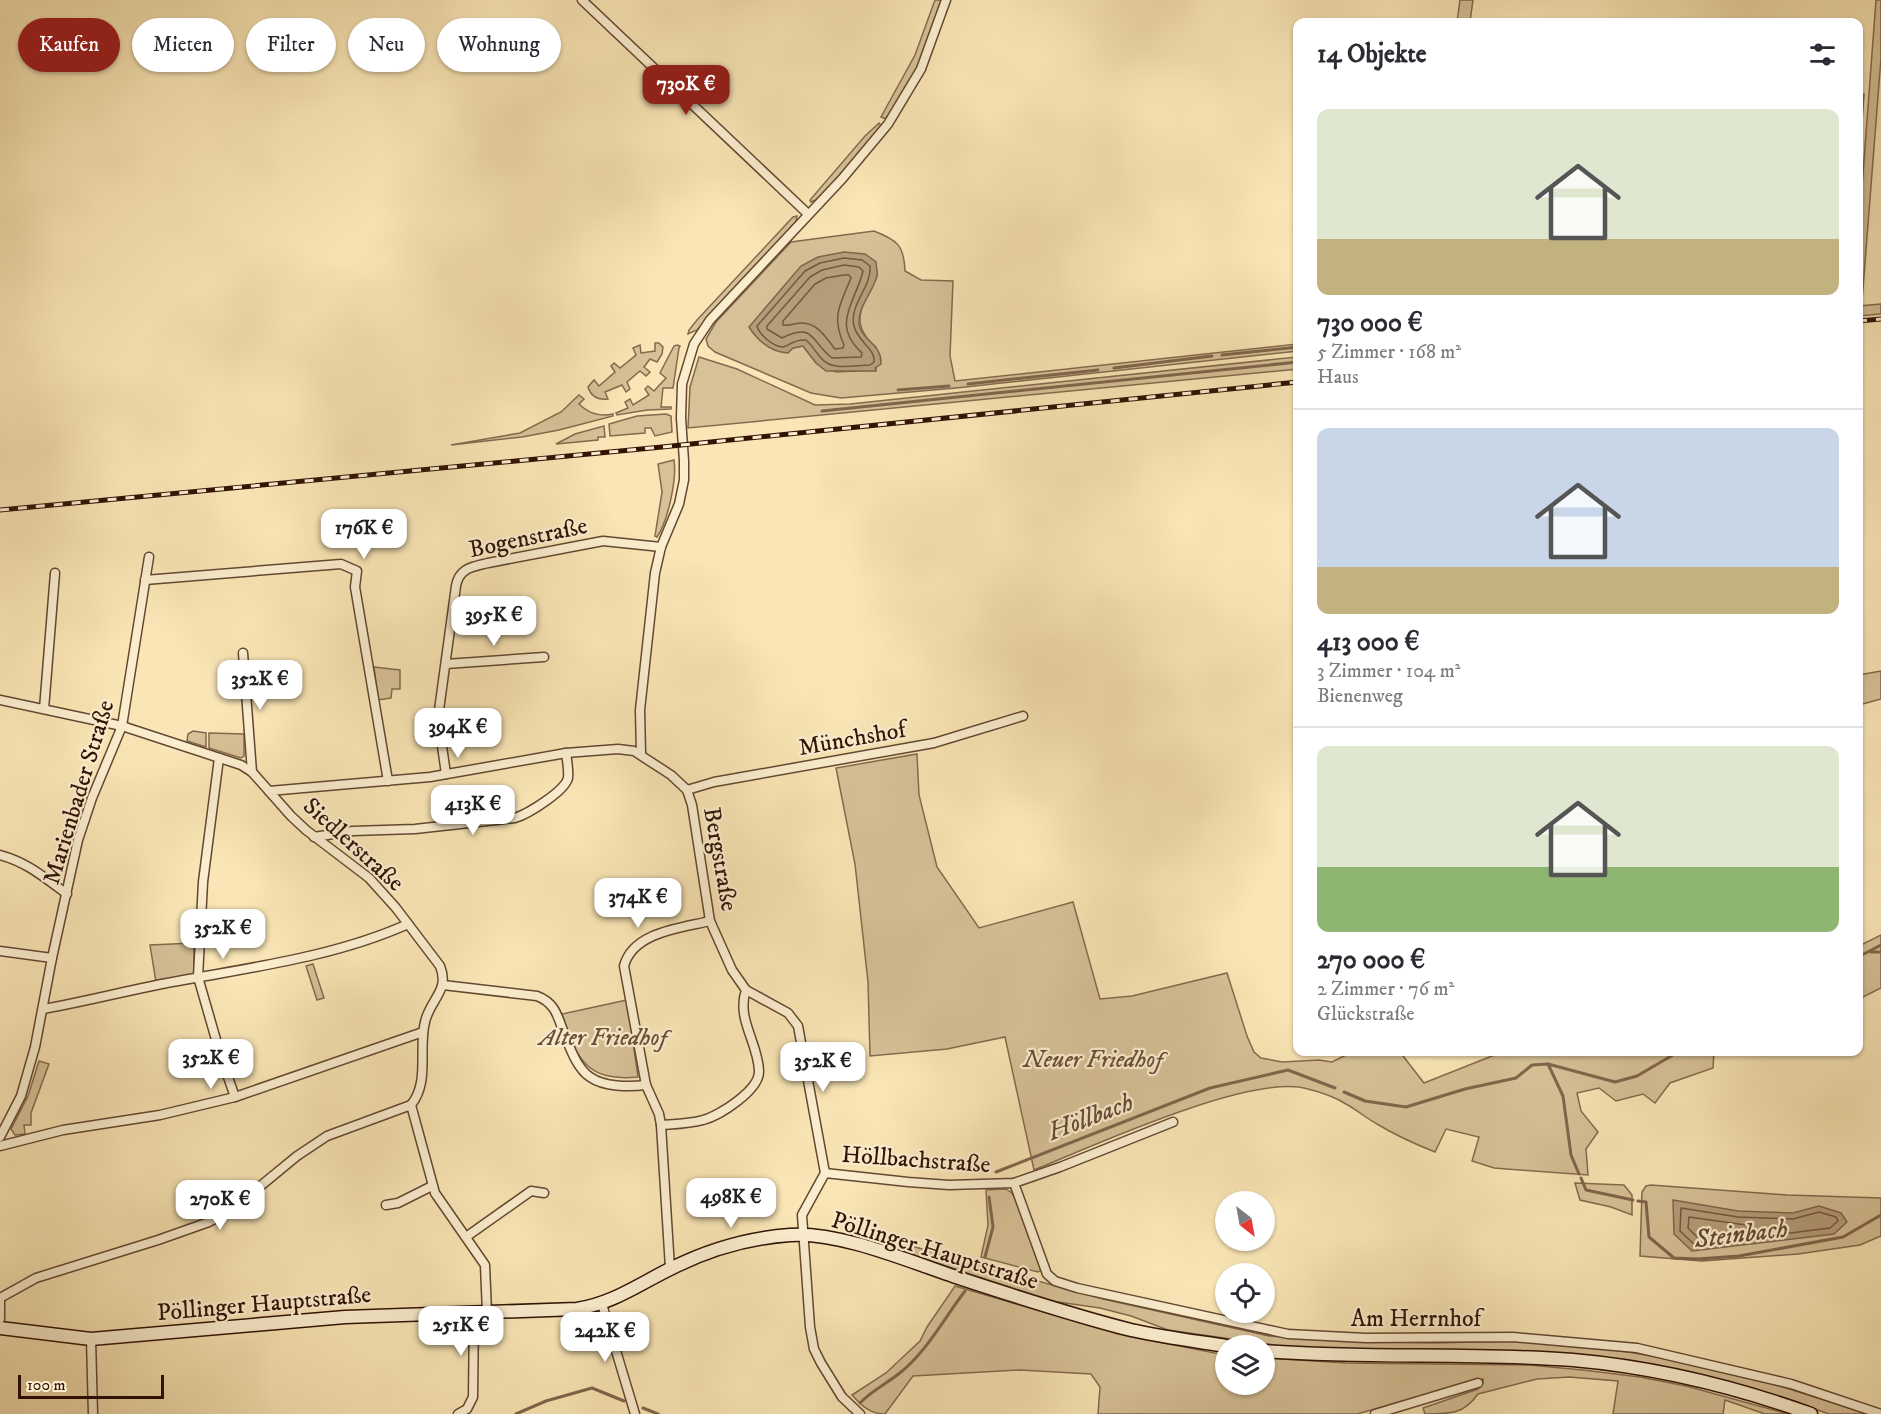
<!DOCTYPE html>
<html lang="de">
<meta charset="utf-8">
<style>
:root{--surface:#fff;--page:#f7f7f7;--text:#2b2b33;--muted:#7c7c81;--line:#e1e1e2;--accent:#8f2418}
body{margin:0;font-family:"IM FELL DW Pica",serif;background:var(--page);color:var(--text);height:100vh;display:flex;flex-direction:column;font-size:22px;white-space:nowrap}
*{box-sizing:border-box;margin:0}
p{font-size:20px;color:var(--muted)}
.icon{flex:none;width:33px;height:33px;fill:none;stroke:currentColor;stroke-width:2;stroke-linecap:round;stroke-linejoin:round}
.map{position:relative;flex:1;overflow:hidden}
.sheet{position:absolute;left:1293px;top:18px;width:570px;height:1038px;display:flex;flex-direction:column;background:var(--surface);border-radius:12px;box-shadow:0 2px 4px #0004}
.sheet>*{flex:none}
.hud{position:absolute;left:18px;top:18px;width:570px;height:54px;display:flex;gap:12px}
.needle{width:39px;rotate:149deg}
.controls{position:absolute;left:1215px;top:1191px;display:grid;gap:12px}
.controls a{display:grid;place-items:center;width:60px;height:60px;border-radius:50%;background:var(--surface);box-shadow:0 2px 4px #0004;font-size:30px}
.scale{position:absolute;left:18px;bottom:15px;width:146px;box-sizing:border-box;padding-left:6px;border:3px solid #311205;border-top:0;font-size:16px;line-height:21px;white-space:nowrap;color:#311205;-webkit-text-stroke:4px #fbeecf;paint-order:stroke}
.price{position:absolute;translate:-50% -51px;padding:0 14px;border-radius:12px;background:#fff;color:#222;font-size:20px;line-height:39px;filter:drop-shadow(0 2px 3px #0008)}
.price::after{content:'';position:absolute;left:50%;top:36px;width:18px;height:14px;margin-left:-9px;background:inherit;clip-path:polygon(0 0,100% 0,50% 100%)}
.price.selected{background:var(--accent);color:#fff}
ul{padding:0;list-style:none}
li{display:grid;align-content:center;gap:12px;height:318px;padding:0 24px}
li+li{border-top:2px solid var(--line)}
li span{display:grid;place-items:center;height:186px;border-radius:12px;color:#555}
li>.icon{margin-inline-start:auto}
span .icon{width:108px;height:108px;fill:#fffc;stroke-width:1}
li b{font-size:26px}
h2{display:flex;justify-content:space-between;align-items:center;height:72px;padding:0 24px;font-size:26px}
.tag{padding:0 21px;border-radius:27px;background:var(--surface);box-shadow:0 2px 4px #0004;font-size:21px;line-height:54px}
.tag.selected{background:var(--accent);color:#fff}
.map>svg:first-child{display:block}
.green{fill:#d7c197;stroke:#846a4e;stroke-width:1.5;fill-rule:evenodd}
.water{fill:#b59d79;stroke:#80654b;stroke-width:1.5}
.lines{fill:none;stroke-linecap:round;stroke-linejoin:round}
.shore{stroke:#73583f;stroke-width:1.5}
.stream{stroke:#80654b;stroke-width:3}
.street-casing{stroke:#634731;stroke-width:11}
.secondary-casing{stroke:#311205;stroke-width:15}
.street{stroke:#fbeecf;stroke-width:8}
.secondary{stroke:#fbeecf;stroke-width:12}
.rail-casing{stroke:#311205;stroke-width:5}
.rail{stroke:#fbeecf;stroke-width:3;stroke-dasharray:9;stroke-linecap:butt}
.labels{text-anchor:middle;stroke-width:4.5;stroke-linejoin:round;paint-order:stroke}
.street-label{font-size:24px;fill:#311205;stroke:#fbeecf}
.park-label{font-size:24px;font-style:italic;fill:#6b4f38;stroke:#fbeecf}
.water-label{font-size:26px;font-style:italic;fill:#664a33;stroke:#fbeecf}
</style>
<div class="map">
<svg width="1881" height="1414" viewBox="0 0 1881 1414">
<rect width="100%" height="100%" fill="#f9e5b5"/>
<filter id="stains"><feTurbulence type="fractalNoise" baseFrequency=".00333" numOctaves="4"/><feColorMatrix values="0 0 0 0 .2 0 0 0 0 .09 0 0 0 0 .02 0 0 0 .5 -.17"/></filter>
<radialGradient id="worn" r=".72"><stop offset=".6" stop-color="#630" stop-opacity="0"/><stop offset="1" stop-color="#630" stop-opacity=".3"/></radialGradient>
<g class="green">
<polygon points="935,0 942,0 920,61 907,88 887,119 881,117 915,55"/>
<polygon points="1460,0 1473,0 1470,22 1457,22"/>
<polygon points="1876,0 1881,0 1881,58 1862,301 1859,299 1859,227"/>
<polygon points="1859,94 1864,94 1859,164 1858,100"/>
<polygon points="879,123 882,127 866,147 818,199 811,202 810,200 865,136"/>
<polygon points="797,216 795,225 697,330 688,334 689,330 697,320 793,217"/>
<path d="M874 231C897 240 904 245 905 271L921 280 953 281 950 356 955 381 1297 344 1298 351 956 388 841 398 811 393 715 352 708 346 706 339 716 322 791 242ZM877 275C864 303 847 323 876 347V370L836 372 816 363 803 346 793 348Z"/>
<polygon points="1881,304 1881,314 1859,316 1859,306"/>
<path d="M655 343H659L663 347 662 354 657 362 650 359 644 367 650 372 646 376 640 371 627 382 630 389 626 392 622 385 605 392 608 399C598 400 591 397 588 387L594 380 599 386 615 372 611 366 614 363 620 368 636 355 633 348 640 345 641 353 655 351Z"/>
<polygon points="677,345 680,346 679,348 673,388 663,388 661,407 671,407 671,409 647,410 617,415 616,413 628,408 625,402 630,399 633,405 649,395 645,389 648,386 654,391 666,378 660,373 674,346"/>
<polygon points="699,357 737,369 815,405 850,404 1297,357 1298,369 688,428 690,387"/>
<path d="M579 395 584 399 579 404C588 413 599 417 613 414V416L559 430 522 437 451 445 520 433 561 412Z"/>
<polygon points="666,414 671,416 672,432 655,436 651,428 645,428 645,433 610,436 609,424 637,416"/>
<polygon points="604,426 605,437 598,437 598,440 556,444 575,434"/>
<path d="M674 460C677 479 668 521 657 537L655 536 662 492 658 464Z"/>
<polygon points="374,667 400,670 400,689 392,689 391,698 378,700"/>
<polygon points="1881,671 1881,699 1859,705 1859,675"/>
<polygon points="193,731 206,733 206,747 187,741 188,734"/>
<polygon points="209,733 244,734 244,756 241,758 209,748"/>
<path d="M917 754 919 795 937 867 979 928 1073 902 1100 999 1132 996 1227 973 1247 1036 1254 1052 1261 1058 1282 1062 1319 1060 1332 1062 1352 1052H1400L1424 1083 1502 1052H1714L1713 1068 1670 1083 1655 1103 1643 1094 1616 1101 1599 1088 1577 1093 1581 1111 1598 1132 1586 1149 1588 1175 1494 1168 1472 1161 1479 1137 1446 1129 1435 1152C1415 1144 1395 1135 1377 1124 1366 1118 1357 1110 1346 1104 1335 1097 1320 1092 1308 1089 1254 1072 1090 1147 1034 1170L1005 1037 947 1049 870 1056 868 982 855 864 836 768Z"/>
<polygon points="1881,935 1881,988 1859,999 1859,946"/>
<polygon points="194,943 194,974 156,982 150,945"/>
<polygon points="313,964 324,998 317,1000 306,966"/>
<path d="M627 1000 638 1077C586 1082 577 1059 562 1014Z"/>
<polygon points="39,1061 49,1064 31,1113 31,1125 24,1125 25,1134 15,1135 11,1129 28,1096"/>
<polygon points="1575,1183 1624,1185 1632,1195 1632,1215 1611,1207 1580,1200"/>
<polygon points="1651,1185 1787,1195 1881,1198 1881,1236 1860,1245 1798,1254 1702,1261 1640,1256 1642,1192 1646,1186"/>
<polygon points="1006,1189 1012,1193 1016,1200 1040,1268 1041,1270 1038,1272 981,1257 988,1225 986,1190"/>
<polygon points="897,1242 1103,1299 1269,1336 1340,1341 1435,1343 1511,1341 1611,1349 1685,1362 1757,1379 1869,1414 1829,1414 1784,1398 1673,1370 1281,1346 1168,1330 1131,1316 1100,1308 1051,1301 897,1250 893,1246"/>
<path d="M955 1286 1118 1334 1225 1355 1226 1384H1264L1265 1358 1346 1363 1529 1365 1583 1370 1640 1377 1686 1386 1788 1414H1765L1725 1400 1723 1414H1613L1618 1381 1569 1377 1537 1379 1478 1394C1464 1414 1451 1414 1425 1414L1423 1408 1478 1389 1483 1383V1379L1357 1414H1098L1100 1387 1091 1374 1020 1370 913 1376 885 1414C870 1414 862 1406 852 1395L886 1373 920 1341 927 1327Z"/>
</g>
<g class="water">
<path d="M844 252 865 254 876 262C876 267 878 272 877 276 873 292 857 308 859 325 863 342 882 344 881 364L875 368 876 371H826L816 363 803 346 793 348 788 353C771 352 758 341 749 327L801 266 818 257Z"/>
<polygon points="1673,1200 1738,1211 1793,1213 1819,1206 1841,1213 1847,1222 1834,1234 1692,1251 1674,1234"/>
</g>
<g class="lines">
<g class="shore">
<path d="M844 258 862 260 870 266C872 287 849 304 854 326 857 341 876 349 874 362L870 365C855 365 832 371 822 359 816 353 813 346 806 340 793 339 789 346 783 347 773 347 759 334 757 326L805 271 820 263Z"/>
<path d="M844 265 859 267 863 271C856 302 830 324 862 353L861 357 832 358C812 343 814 321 782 338L767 329V326L810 277 822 270Z"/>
<path d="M844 275H849L851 278C840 305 831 316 844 345L843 348 835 349C826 338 818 323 802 323 795 323 789 326 783 325V321L815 284 826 278Z"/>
<polygon points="1681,1208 1738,1217 1793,1219 1819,1212 1836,1217 1838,1221 1830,1228 1695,1245 1680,1231"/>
<polygon points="1689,1217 1746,1225 1749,1229 1746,1231 1697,1237 1688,1228"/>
</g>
<g class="stream">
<polyline points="1858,311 1860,311"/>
<polyline points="1222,355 1298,347"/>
<polyline points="1114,368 1212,356"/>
<polyline points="968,384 1098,370"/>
<polyline points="898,390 949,386"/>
<polyline points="822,411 1298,362"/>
<polyline points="1871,952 1881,952"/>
<polyline points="1858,957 1881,945"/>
<polyline points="1548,1064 1563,1096 1571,1155 1579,1174"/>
<polyline points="1344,1092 1365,1101 1406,1107 1465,1089 1516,1078 1532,1065 1548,1064 1615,1082 1637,1076 1678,1052"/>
<polyline points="996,1172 1210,1088 1288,1070 1335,1088"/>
<polyline points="1581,1178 1586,1190 1633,1200"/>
<polyline points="1638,1201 1646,1202 1649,1237 1674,1258 1698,1259 1739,1256 1843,1237 1881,1215"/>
<polyline points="985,1257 993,1227 989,1197"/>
<path d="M860 1403C872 1390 888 1383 901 1372 927 1351 945 1317 965 1291"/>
<polyline points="643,1408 658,1414"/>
<polyline points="516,1414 546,1401 592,1388 624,1401"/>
</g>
<g class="street-casing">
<g id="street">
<polyline points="582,0 808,214"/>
<polyline points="145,580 341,564 357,571 355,587 388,781"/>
<polyline points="243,653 252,772"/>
<polyline points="446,664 544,657"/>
<path d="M0 700 122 726 241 765 252 772 291 816 306 830 369 878 396 908 440 966C450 991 430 999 425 1022 418 1049 430 1082 411 1105L435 1193 485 1265 487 1313"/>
<polyline points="44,709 55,573"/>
<polyline points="641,754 640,710 655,573 661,547 679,504 684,480 684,461 681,418 682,384 694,344 710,320 842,179 888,124 921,69 946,0"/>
<polyline points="219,758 203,882 198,977 221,1057 235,1097"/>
<path d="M446 774 440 732 439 710 456 586C459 568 472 567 488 563L603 541 661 547"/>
<polyline points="687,790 714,782 934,743 1023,716"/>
<polyline points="269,791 430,777 566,753 618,749 634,751 671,775 687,790 692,805 710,921 732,970 746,990 788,1013 798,1026 825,1173 802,1215 810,1327 814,1349 821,1363 842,1397 860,1414"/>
<path d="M314 837 353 831 415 829 515 818C528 814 565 791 568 778 569 770 567 761 566 753"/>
<path d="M0 855C27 862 45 878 67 894"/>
<polyline points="0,951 52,958"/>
<path d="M443 985 537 996C553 1002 557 1013 562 1028 568 1043 576 1068 590 1077 604 1087 629 1087 646 1085"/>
<path d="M43 1009C94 1000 144 986 195 978 267 965 341 954 408 924"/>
<path d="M661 1125C675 1124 689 1124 703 1120 719 1116 760 1090 759 1071 758 1042 736 1019 746 990"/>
<polyline points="0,1137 21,1096 35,1047 52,958 78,840 92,798 122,726 149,557"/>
<polyline points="0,1146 63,1130 160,1115 235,1097 423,1032"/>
<polyline points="825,1173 908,1182 949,1185 1014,1183 1060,1167 1173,1122"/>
<polyline points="1014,1183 1047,1274 1055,1281 1077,1288 1288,1334 1366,1338 1513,1337 1637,1348 1791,1384 1881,1414"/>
<polyline points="386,1205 398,1203 432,1186"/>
<polyline points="466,1237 531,1191 544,1193"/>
<path d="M670 1268 661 1125 659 1114 646 1085 624 966C633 932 681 928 710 921"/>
<polyline points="0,1298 36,1278 158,1240 209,1222 230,1211 297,1156 327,1136 411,1105"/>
<polyline points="0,1299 0,1319"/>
<polyline points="602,1304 635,1414"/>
<polyline points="91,1339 93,1414"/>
<polyline points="458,1414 467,1409 473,1397 474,1313"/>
<polyline points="1375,1414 1478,1383"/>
</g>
</g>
<g class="secondary-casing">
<g id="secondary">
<path d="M0 1328 91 1339 345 1317 577 1309C614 1303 639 1284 672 1268 710 1249 748 1238 790 1235 841 1231 915 1264 965 1280 1020 1298 1075 1316 1131 1330 1162 1337 1194 1341 1226 1346"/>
<path d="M1264 1351C1367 1359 1470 1352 1573 1360 1653 1367 1736 1387 1811 1414"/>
</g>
</g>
<use href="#street" class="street"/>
<use href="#secondary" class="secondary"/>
<g class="rail-casing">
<g id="rail">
<polyline points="1858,321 1881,319"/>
<polyline points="0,510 662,447 1298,382"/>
</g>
</g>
<use href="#rail" class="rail"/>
</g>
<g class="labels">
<g class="street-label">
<text transform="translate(528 537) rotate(-12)" y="8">Bogenstraße</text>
<text transform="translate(852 738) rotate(-10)" y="8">Münchshof</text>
<text transform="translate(78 792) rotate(-73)" y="8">Marienbader Straße</text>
<text transform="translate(354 844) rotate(42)" y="8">Siedlerstraße</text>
<text transform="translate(721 859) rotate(80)" y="8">Bergstraße</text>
<text transform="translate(916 1159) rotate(4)" y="8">Höllbachstraße</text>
<text transform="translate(935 1250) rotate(17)" y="8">Pöllinger Hauptstraße</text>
<text transform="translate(264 1303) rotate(-5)" y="8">Pöllinger Hauptstraße</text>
<text x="1416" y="1326">Am Herrnhof</text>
</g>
<g class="park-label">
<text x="603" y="1045">Alter Friedhof</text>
<text x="1093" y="1067">Neuer Friedhof</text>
</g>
<g class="water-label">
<text transform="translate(1090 1116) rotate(-21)" y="9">Höllbach</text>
<text transform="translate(1741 1233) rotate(-7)" y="9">Steinbach</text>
</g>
</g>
<rect width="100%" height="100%" filter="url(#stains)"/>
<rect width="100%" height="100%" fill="url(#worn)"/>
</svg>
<div class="controls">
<a><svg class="needle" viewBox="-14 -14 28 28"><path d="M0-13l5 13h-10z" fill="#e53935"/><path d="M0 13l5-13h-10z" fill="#7c7c81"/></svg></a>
<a><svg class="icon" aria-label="locate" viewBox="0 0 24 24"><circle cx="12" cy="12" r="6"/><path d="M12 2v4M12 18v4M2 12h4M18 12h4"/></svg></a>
<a><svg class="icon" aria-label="layers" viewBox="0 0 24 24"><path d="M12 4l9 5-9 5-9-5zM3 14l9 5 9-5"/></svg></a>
</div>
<div class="scale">100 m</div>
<b class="price selected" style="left:686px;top:116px">730K €</b>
<b class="price" style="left:364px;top:560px">176K €</b>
<b class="price" style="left:494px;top:647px">395K €</b>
<b class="price" style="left:260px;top:711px">352K €</b>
<b class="price" style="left:458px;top:759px">394K €</b>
<b class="price" style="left:473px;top:836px">413K €</b>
<b class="price" style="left:638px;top:929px">374K €</b>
<b class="price" style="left:223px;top:960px">352K €</b>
<b class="price" style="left:211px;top:1090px">352K €</b>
<b class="price" style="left:823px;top:1093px">352K €</b>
<b class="price" style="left:731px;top:1229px">498K €</b>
<b class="price" style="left:220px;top:1231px">270K €</b>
<b class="price" style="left:461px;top:1357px">251K €</b>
<b class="price" style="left:605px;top:1363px">242K €</b>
<div class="hud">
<a class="tag selected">Kaufen</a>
<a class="tag">Mieten</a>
<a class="tag">Filter</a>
<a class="tag">Neu</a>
<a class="tag">Wohnung</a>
</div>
<section class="sheet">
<h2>14 Objekte<svg class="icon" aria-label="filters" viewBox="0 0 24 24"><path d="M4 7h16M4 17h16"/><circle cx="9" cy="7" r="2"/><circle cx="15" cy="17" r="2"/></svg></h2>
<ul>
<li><span style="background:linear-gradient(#dfe7d0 70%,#c2b280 0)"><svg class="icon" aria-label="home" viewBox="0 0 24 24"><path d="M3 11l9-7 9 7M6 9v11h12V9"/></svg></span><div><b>730 000 €</b><p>5 Zimmer · 168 m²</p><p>Haus</p></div></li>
<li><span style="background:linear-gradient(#c9d6e8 75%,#c2b280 0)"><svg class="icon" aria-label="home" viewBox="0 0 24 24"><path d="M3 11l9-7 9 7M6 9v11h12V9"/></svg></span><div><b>413 000 €</b><p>3 Zimmer · 104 m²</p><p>Bienenweg</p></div></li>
<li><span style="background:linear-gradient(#dfe7d0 65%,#8fb573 0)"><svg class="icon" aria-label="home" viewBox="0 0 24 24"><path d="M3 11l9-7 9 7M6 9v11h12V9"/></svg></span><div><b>270 000 €</b><p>2 Zimmer · 76 m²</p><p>Glückstraße</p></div></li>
</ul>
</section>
</div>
